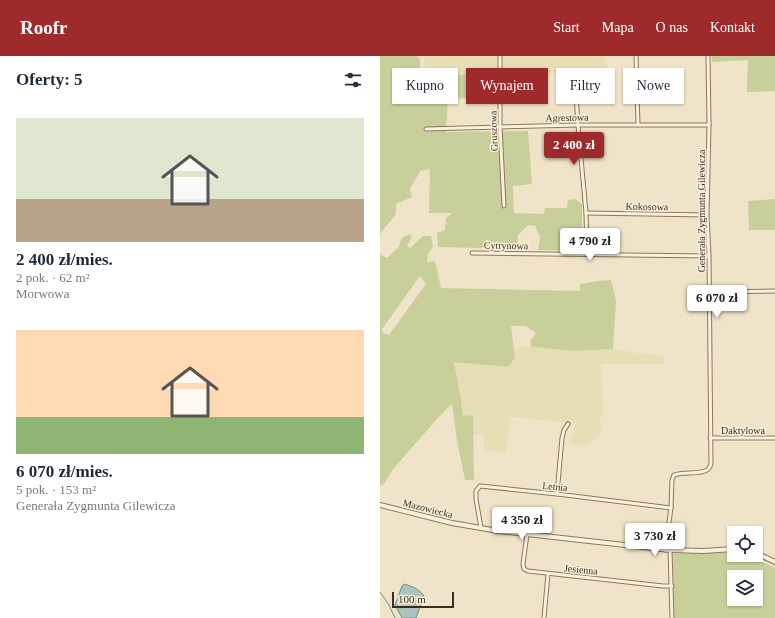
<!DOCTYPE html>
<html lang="pl">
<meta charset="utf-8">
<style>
:root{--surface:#fff;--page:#f2f2f3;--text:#1f2937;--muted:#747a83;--accent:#9e2a2b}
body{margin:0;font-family:"Times New Roman",serif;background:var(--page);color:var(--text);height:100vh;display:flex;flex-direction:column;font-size:15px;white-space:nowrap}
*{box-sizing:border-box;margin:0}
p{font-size:13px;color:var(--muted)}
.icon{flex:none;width:22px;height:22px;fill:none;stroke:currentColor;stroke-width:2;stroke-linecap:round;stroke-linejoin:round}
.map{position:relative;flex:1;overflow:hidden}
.drawer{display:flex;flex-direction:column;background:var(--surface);width:380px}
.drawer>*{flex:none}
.guide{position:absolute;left:12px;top:12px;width:323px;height:36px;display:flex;gap:8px}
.controls{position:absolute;left:347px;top:470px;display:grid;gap:8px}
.controls a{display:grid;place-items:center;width:36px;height:36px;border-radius:0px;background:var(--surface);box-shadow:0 1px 3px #0004;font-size:20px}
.scale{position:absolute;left:12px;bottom:10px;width:62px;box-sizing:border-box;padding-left:4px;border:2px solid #3d2e20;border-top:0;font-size:11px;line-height:14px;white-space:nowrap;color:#3d2e20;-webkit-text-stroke:3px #f7eed8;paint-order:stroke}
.price{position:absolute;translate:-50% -34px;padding:0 9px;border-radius:4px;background:#fff;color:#222;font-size:13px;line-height:26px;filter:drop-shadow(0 1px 2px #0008)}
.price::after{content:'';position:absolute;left:50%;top:24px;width:12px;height:9px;margin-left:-6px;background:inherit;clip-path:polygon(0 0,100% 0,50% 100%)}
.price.on{background:var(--accent);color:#fff}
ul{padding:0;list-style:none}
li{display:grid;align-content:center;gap:8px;height:212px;padding:0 16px}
li span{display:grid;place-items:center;height:124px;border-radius:0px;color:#555}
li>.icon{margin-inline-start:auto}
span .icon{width:72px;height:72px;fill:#fffc;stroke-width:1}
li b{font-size:17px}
h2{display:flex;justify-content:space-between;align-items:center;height:48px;padding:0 16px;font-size:17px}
.tag{padding:0 14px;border-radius:0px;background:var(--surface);box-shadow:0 1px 3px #0004;font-size:14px;line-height:36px}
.tag.on{background:var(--accent);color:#fff}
header{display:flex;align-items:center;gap:24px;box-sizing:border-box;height:56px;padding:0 20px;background:var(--accent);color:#fff}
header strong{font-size:19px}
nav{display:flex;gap:22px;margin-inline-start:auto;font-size:14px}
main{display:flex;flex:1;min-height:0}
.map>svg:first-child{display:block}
.farmland{fill:#e6deb5}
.green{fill:#c9cf9b;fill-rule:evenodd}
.water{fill:#a9c4bc;stroke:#6f938a}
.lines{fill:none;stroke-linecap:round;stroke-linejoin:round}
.stream{stroke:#6f938a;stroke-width:1}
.minor-casing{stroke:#8d765c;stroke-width:5}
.tertiary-casing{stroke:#8d765c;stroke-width:6}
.minor{stroke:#faf1dc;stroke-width:3}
.tertiary{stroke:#faf1dc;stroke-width:4}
.labels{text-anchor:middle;stroke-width:3;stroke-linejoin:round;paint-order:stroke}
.street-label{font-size:10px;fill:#3d2e20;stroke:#f7eed8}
</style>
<header>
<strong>Roofr</strong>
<nav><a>Start</a><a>Mapa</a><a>O nas</a><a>Kontakt</a></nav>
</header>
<main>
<section class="drawer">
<h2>Oferty: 5<svg class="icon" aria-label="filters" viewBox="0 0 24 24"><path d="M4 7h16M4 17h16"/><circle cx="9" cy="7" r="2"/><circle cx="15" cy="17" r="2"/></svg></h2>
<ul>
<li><span style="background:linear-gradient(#dfe7d0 65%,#b9a48a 0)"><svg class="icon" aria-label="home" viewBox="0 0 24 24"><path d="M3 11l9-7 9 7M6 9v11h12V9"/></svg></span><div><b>2 400 zł/mies.</b><p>2 pok. · 62 m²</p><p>Morwowa</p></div></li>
<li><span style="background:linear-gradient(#ffd9b3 70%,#8fb573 0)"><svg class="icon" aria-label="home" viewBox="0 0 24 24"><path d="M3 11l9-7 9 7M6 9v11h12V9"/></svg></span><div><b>6 070 zł/mies.</b><p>5 pok. · 153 m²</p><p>Generała Zygmunta Gilewicza</p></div></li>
</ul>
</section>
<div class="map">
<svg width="395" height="562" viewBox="0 0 395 562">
<rect width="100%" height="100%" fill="#f0e4c8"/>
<g class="farmland">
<polygon points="44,0 226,0 227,15 158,18 45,19"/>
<polygon points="142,290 195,295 233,293 284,301 284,308 221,308 223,357 220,361 222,375 209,388 195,389 189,387 196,367 131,361 126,396 104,394 104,378 93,379 93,359 83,360 80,338 74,306 128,311 135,302 134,295"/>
</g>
<g class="green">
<polygon points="0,0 36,0 40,3 40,30 46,30 45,19 158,18 158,39 68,43 66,76 148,75 152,128 133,130 134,157 164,158 165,152 187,152 188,144 195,143 202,148 202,195 158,194 160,181 155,170 148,169 138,179 137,193 58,191 57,177 65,174 66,162 73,157 49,157 50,113 40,115 30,133 32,141 16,148 16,158 0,178"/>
<polygon points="332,0 395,0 395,35 367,36 368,4 332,6"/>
<polygon points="395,143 395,174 369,174 368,145"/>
<path d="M29 178 32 181 27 190 30 192 43 180H51L53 191 48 198 47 206 55 205 61 232 200 235V228L217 225 231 224 236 245 233 293 195 295 152 291 150 286 156 277 146 270H131L135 302 128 311 74 306 80 338 83 360 93 359 94 424H85L77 385 72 348 65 354 13 413 4 428 0 430V197L1 199 7 202 18 192 22 182ZM40 220 46 228 9 279 3 277 2 273Z"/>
<path d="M354 496V499H369L391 510 395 511V562H294L293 498ZM354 521H376V543H354Z"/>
</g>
<path class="water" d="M24 528C31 530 40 533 44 540L36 562H22L15 549 22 530Z"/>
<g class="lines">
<polyline class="stream" points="0,536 9,549 15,562"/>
<g class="minor-casing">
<g id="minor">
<polyline points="120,0 120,71 124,150"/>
<polyline points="256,0 258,69"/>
<polyline points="195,22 198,69 206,157 207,198"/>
<polyline points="46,73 198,69 329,69"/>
<polyline points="206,157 327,159"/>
<polyline points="92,197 329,200"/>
<polyline points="329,236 395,235"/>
<polyline points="330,382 395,382"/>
<polyline points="177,438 182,382 184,374 188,368"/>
<polyline points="101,472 96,443 96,435 100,430 177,438 291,452"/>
<polyline points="147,478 143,508 144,513 148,515 283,530 292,530"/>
<path d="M285 494 291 452 292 424 294 419C303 415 320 419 327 414 328 414 331 409 331 408L329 200 327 159 329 69 328 0"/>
<polyline points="290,494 292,562"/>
<polyline points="164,562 168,518"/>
</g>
</g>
<g class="tertiary-casing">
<g id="tertiary">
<polyline points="0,449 72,467 118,475 290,494 323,495 354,493"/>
<polyline points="376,497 395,506"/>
</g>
</g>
<use href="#minor" class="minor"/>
<use href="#tertiary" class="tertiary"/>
</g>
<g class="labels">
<g class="street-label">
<text transform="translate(187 61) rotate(-1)" y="4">Agrestowa</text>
<text transform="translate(113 75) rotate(-92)" y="4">Gruszowa</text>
<text transform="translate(267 150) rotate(1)" y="4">Kokosowa</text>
<text transform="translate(321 155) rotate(-90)" y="4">Generała Zygmunta Gilewicza</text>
<text transform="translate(126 189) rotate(1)" y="4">Cytrynowa</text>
<text x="363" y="378">Daktylowa</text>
<text transform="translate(175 430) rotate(6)" y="4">Letnia</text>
<text transform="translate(48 452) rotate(14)" y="4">Mazowiecka</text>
<text transform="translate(201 513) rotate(6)" y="4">Jesienna</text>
</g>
</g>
</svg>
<div class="controls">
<a><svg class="icon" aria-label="locate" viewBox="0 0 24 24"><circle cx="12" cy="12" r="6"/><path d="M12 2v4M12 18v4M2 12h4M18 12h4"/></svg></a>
<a><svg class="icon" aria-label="layers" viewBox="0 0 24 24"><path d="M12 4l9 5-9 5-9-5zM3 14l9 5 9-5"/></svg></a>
</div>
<div class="scale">100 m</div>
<b class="price on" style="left:194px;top:110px">2 400 zł</b>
<b class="price" style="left:210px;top:206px">4 790 zł</b>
<b class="price" style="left:337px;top:263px">6 070 zł</b>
<b class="price" style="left:142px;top:485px">4 350 zł</b>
<b class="price" style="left:275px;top:501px">3 730 zł</b>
<div class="guide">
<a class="tag">Kupno</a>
<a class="tag on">Wynajem</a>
<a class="tag">Filtry</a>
<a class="tag">Nowe</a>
</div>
</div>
</main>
